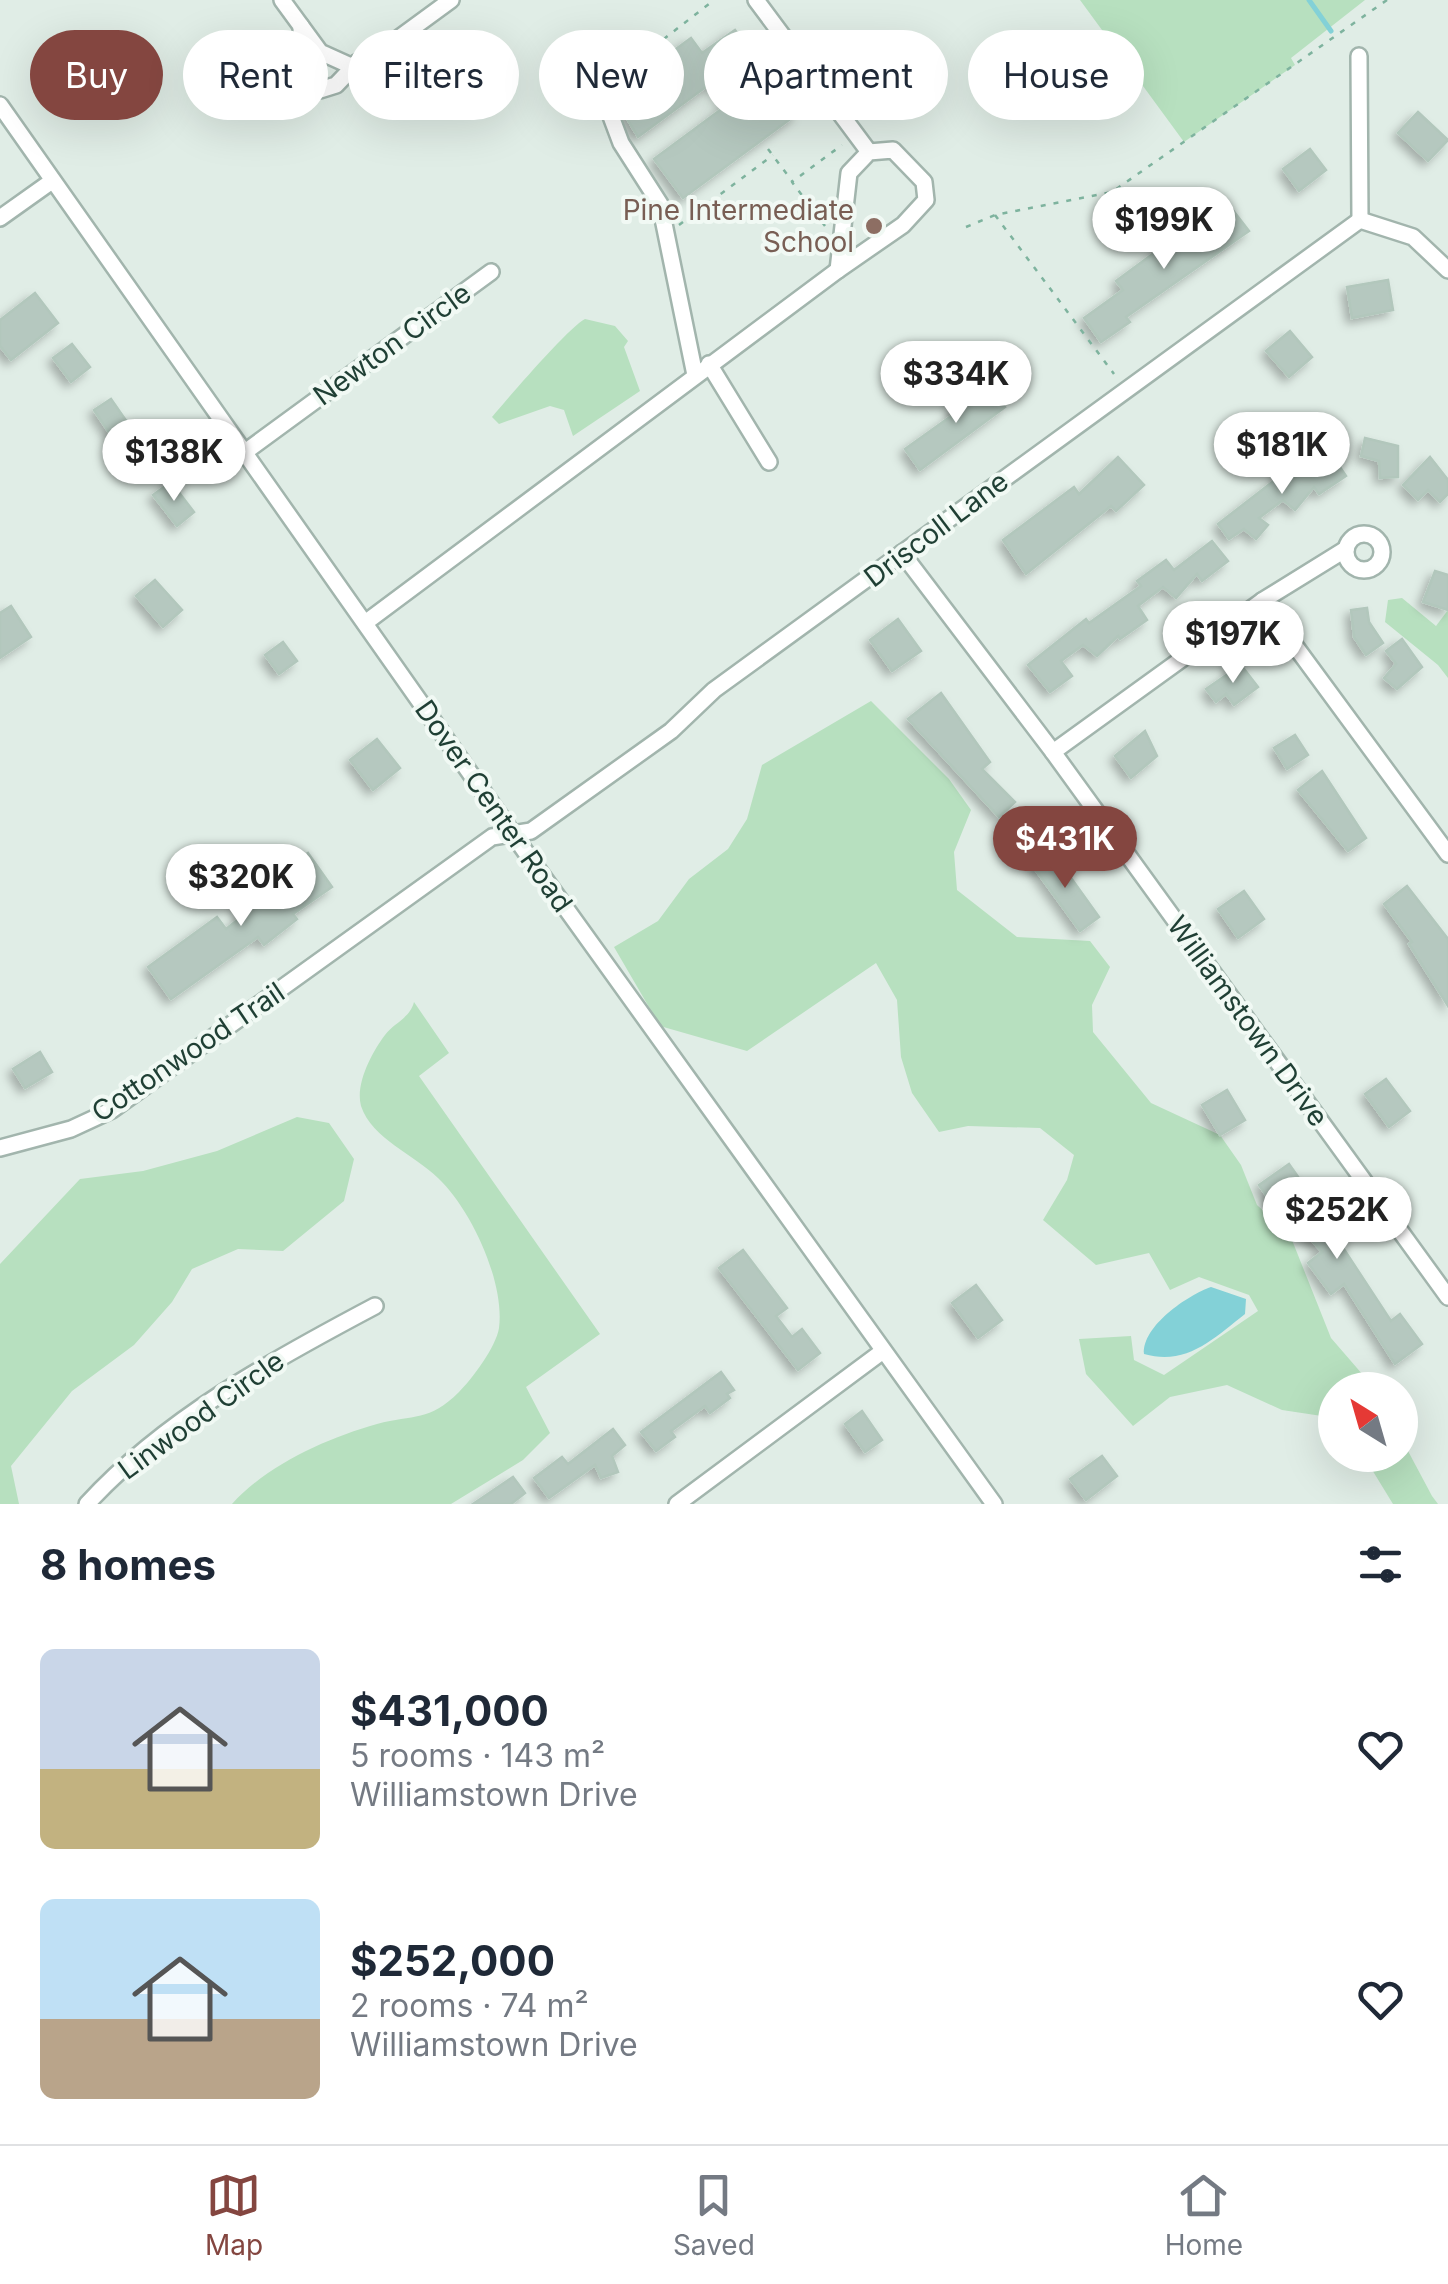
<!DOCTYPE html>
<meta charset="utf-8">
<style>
:root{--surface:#fff;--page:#f2f2f3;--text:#1f2937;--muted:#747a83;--line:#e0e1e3;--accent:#844640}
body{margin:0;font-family:Inter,sans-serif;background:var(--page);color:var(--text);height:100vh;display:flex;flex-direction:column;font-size:38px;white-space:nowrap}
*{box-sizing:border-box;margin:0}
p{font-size:32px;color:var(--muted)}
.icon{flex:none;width:55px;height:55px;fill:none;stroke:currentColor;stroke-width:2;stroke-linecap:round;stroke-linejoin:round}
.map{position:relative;height:1504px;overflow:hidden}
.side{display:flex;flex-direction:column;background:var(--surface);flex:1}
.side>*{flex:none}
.banner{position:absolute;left:30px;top:30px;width:1390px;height:90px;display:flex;gap:20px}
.needle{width:65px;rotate:323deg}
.tools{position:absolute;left:1318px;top:1372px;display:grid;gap:20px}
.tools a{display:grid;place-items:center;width:100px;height:100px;border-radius:50%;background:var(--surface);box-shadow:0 10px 40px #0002;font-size:50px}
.price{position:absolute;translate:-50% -85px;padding:0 22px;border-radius:35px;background:#fff;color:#222;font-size:32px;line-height:65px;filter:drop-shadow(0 2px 5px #0008)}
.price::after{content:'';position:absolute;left:50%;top:60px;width:30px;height:22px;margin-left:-15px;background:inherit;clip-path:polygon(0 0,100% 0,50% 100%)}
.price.selected{background:var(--accent);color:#fff}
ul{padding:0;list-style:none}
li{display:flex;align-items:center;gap:30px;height:250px;padding:0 40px}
li span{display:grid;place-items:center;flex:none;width:280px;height:200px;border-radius:15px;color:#555}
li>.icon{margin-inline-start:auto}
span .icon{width:120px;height:120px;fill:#fffc;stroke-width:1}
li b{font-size:42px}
h2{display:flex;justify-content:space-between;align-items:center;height:120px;padding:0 40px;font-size:42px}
.pill{padding:0 35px;border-radius:45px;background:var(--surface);box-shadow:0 10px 40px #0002;font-size:35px;line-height:90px}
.pill.selected{background:var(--accent);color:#fff}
.menu{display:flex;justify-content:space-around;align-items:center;height:140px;border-top:2px solid var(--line);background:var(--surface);font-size:28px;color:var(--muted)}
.menu a{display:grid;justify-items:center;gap:5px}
.menu .selected{color:var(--accent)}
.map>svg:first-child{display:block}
.green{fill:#b7e0bf}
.water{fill:#83d1d7}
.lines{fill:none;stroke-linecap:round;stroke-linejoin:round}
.stream{stroke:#83d1d7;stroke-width:5}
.building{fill:#b5c8bf;stroke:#b2c7bc;stroke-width:2.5;filter:url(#shadow)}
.minor-casing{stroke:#a2b5ad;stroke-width:20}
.path{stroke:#7eb39e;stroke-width:2.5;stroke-dasharray:5 8;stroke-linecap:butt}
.minor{stroke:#fff;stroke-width:15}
.education-dot{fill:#8d6e63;stroke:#f1f9f4;stroke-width:4}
.labels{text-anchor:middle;stroke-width:8;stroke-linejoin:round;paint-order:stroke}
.education-label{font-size:28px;fill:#785e54;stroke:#f1f9f4;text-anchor:end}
.street-label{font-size:28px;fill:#1f3f34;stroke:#f1f9f4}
</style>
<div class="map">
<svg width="1448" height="1504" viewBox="0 0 1448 1504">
<defs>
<filter id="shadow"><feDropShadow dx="-5" dy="5" stdDeviation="5" flood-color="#0004"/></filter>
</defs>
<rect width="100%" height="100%" fill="#e0ede6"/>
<g class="green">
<polygon points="1080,0 1365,0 1291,58 1295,65 1184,142"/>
<path d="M585 319 615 326 628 341 624 347 640 391 573 436 564 410 550 406 499 424 492 417C508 398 570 326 585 319Z"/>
<polygon points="1402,598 1436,626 1448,610 1448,678 1438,665 1385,622 1388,600"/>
<polygon points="871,701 949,779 971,810 954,852 957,890 1017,937 1090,941 1110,967 1092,1005 1093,1032 1151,1103 1220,1135 1241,1165 1257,1205 1290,1235 1331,1338 1376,1390 1335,1390 1335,1418 1282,1410 1227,1385 1170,1397 1133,1426 1086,1374 1079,1339 1131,1336 1134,1360 1164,1375 1258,1311 1249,1295 1199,1277 1170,1290 1149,1253 1096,1265 1043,1220 1067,1180 1074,1155 1040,1128 968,1126 939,1132 912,1093 901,1057 897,1000 876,963 747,1051 660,1026 614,947 658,921 689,879 728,849 747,819 762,765"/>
<path d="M414 1002 449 1053 419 1076 600 1334 526 1387 550 1433 523 1460 451 1504H232C267 1465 327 1438 377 1424 414 1414 429 1422 459 1392 472 1379 496 1347 499 1328 505 1282 471 1209 438 1178 415 1155 372 1139 361 1106 355 1084 372 1052 385 1035 394 1023 410 1018 414 1002Z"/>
<polygon points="297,1117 329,1123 354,1159 344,1201 283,1251 238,1249 192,1269 172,1302 134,1345 72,1391 11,1466 19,1504 0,1504 0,1264 80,1179 143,1171 217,1151"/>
<polygon points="1400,1436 1432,1496 1438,1504 1393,1504 1363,1455 1400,1455"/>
</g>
<path class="water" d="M1211 1287 1246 1299 1245 1314C1213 1339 1187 1366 1144 1354 1142 1326 1188 1295 1211 1287Z"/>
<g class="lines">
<polyline class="stream" points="1309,0 1331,31"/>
</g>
<g class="building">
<polygon points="735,30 797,114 683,198 654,159 727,105 711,83 638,137 613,95 691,38 702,53"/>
<polygon points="1418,112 1448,140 1428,161 1398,133"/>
<polygon points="1310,149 1326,170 1299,191 1283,169"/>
<polygon points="1232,209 1249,231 1126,317 1130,322 1101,342 1084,318 1123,290 1116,281 1192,225 1199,236"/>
<polygon points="1388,280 1393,310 1352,318 1347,287"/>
<polygon points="35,293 58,323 11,360 0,346 0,320"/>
<polygon points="1290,331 1312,357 1289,377 1266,351"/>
<polygon points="72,344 90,367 71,382 53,358"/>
<polygon points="985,383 1005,407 920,470 905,449 954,414 951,411"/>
<polygon points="111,399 127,422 110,434 94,410"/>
<polygon points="1365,438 1398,446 1398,477 1380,478 1379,461 1361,456"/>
<polygon points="1331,454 1346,476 1319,494 1314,487 1295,510 1283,500 1259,518 1268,525 1256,539 1244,529 1229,539 1218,524 1284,473 1290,480"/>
<polygon points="1118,457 1144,485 1116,511 1111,506 1026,574 1003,540 1074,487 1079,494"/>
<polygon points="1430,457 1448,480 1448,494 1440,502 1428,490 1418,500 1403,485"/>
<polygon points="171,482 194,512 177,526 153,495"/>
<polygon points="1212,541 1228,561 1202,581 1197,574 1176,598 1163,587 1138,606 1147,620 1120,639 1118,636 1097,656 1083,645 1061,661 1072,676 1050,692 1028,665 1086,619 1089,623 1141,586 1137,581 1166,560 1174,570"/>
<polygon points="1435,571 1448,575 1448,610 1423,602"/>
<polygon points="155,580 182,610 163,627 136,596"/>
<polygon points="11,606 31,637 0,658 0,613"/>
<polygon points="1367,608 1369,622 1383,643 1366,655 1354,637 1351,610"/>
<polygon points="898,619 921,651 892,671 870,640"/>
<polygon points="1402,639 1422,667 1397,689 1384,678 1396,664 1386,651"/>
<polygon points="283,642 297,661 279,674 265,655"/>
<polygon points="1241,665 1258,687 1234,705 1226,694 1216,702 1206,689"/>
<polygon points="941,693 990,762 982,769 1015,802 999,817 908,719"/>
<polygon points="1145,731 1157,756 1131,778 1115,756"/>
<polygon points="1295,735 1308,755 1287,769 1274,748"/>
<polygon points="377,739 400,768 373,790 350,760"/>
<polygon points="1322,771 1366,838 1348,851 1298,790"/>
<polygon points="1051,850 1099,917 1080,931 1032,865"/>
<polygon points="308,853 332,887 293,914 297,919 264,945 258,937 171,999 148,967 217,917 226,929 287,881 280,872"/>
<polygon points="1407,886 1448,939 1448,1006 1409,944 1412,942 1384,904"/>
<polygon points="1244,891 1264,919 1238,938 1218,909"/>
<polygon points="40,1052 52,1072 25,1088 13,1069"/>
<polygon points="1386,1079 1410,1111 1389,1127 1365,1094"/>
<polygon points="1227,1090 1245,1120 1220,1135 1202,1105"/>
<polygon points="1289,1164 1308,1191 1305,1193 1335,1228 1332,1231 1391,1321 1400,1314 1422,1344 1395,1364 1344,1284 1331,1294 1308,1263 1322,1252 1283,1209 1278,1212 1259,1185"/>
<polygon points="743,1250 787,1308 776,1316 792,1337 802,1329 820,1353 798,1370 719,1268"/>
<polygon points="976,1285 1002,1320 978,1338 952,1303"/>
<polygon points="721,1372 734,1390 727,1394 730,1398 710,1413 705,1406 671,1431 675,1437 656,1451 641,1432"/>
<polygon points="862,1411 882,1440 865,1452 845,1424"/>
<polygon points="613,1429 625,1445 612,1456 618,1472 601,1478 595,1465 549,1498 534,1478 562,1457 568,1464"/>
<polygon points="1102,1456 1117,1476 1086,1500 1070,1479"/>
<polygon points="513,1477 525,1493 511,1504 473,1504"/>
</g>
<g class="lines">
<g class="minor-casing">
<g id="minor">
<polyline points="282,0 320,52 351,66 384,49 451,0"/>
<polyline points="756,0 869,152"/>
<polyline points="301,26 302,65 310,85 320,90 336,85 358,62"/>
<polyline points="1359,56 1360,220"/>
<polyline points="606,103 621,143 660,204 695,375"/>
<polyline points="0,105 534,864 994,1504"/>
<polygon points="893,150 924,182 926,200 903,225 838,270 849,173 869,152"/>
<polyline points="0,218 52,181"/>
<polyline points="1360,220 1413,237 1448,270"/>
<polyline points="709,364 769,462"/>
<polyline points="245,452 491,272"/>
<circle cx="1364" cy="552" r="18"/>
<polyline points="902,553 1053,752 1448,1297"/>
<polyline points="1262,601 1448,854"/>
<polyline points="365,623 838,270"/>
<polyline points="1053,752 1262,601 1346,549"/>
<polyline points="0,1148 71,1129 112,1110 492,837 531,831 671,731 714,690 1360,220"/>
<path d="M87 1504C166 1418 273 1360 375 1306"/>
<polyline points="677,1504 883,1351"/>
</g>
</g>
<g class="path">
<polyline points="602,87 714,0"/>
<polyline points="768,149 792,181"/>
<polyline points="995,215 1114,374"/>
<polyline points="679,225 773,155"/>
<polyline points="825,226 792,182 842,145"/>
<polyline points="966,227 995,215 1112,192 1387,0"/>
</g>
<use href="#minor" class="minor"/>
</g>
<circle class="education-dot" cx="874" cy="226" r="10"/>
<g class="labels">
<g class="education-label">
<text x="854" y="220">Pine Intermediate<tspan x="854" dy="32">School</tspan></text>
</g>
<g class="street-label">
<text transform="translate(392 344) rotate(-36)" y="10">Newton Circle</text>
<text transform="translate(936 529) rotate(-37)" y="10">Driscoll Lane</text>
<text transform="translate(494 806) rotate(55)" y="10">Dover Center Road</text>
<text transform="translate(1248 1021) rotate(54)" y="10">Williamstown Drive</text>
<text transform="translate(188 1052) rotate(-34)" y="10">Cottonwood Trail</text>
<text transform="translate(201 1415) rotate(-36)" y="10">Linwood Circle</text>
</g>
</g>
</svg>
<div class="tools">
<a><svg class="needle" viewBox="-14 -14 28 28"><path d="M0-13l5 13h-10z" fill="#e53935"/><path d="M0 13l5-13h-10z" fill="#747a83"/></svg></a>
</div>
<b class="price" style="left:1164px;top:272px">$199K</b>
<b class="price" style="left:956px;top:426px">$334K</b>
<b class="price" style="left:1282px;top:497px">$181K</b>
<b class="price" style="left:174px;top:504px">$138K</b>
<b class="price" style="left:1233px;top:686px">$197K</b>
<b class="price selected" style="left:1065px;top:891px">$431K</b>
<b class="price" style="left:241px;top:929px">$320K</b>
<b class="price" style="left:1337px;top:1262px">$252K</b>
<div class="banner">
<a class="pill selected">Buy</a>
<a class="pill">Rent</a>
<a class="pill">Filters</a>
<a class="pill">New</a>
<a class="pill">Apartment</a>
<a class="pill">House</a>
</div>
</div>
<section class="side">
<h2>8 homes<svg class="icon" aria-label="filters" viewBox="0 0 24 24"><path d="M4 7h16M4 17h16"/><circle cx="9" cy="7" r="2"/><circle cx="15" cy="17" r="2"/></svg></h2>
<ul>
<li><span style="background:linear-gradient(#c9d6e8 60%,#c2b280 0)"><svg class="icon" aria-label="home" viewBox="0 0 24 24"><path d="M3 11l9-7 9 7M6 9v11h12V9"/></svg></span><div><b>$431,000</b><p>5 rooms · 143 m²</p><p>Williamstown Drive</p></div><svg class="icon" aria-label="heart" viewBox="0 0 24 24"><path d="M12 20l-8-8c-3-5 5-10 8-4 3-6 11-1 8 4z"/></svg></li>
<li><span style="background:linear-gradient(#bfe0f5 60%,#b9a48a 0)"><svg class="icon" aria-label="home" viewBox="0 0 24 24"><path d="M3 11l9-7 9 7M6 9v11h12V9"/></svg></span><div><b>$252,000</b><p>2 rooms · 74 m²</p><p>Williamstown Drive</p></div><svg class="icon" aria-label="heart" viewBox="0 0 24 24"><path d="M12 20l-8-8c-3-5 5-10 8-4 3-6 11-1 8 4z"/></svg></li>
</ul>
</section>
<nav class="menu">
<a class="selected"><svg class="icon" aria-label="map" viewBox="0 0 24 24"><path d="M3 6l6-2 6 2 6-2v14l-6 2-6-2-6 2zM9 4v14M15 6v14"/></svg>Map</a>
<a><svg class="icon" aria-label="saved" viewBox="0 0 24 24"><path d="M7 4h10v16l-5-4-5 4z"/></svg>Saved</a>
<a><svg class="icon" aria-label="home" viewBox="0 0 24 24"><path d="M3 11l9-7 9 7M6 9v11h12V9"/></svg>Home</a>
</nav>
